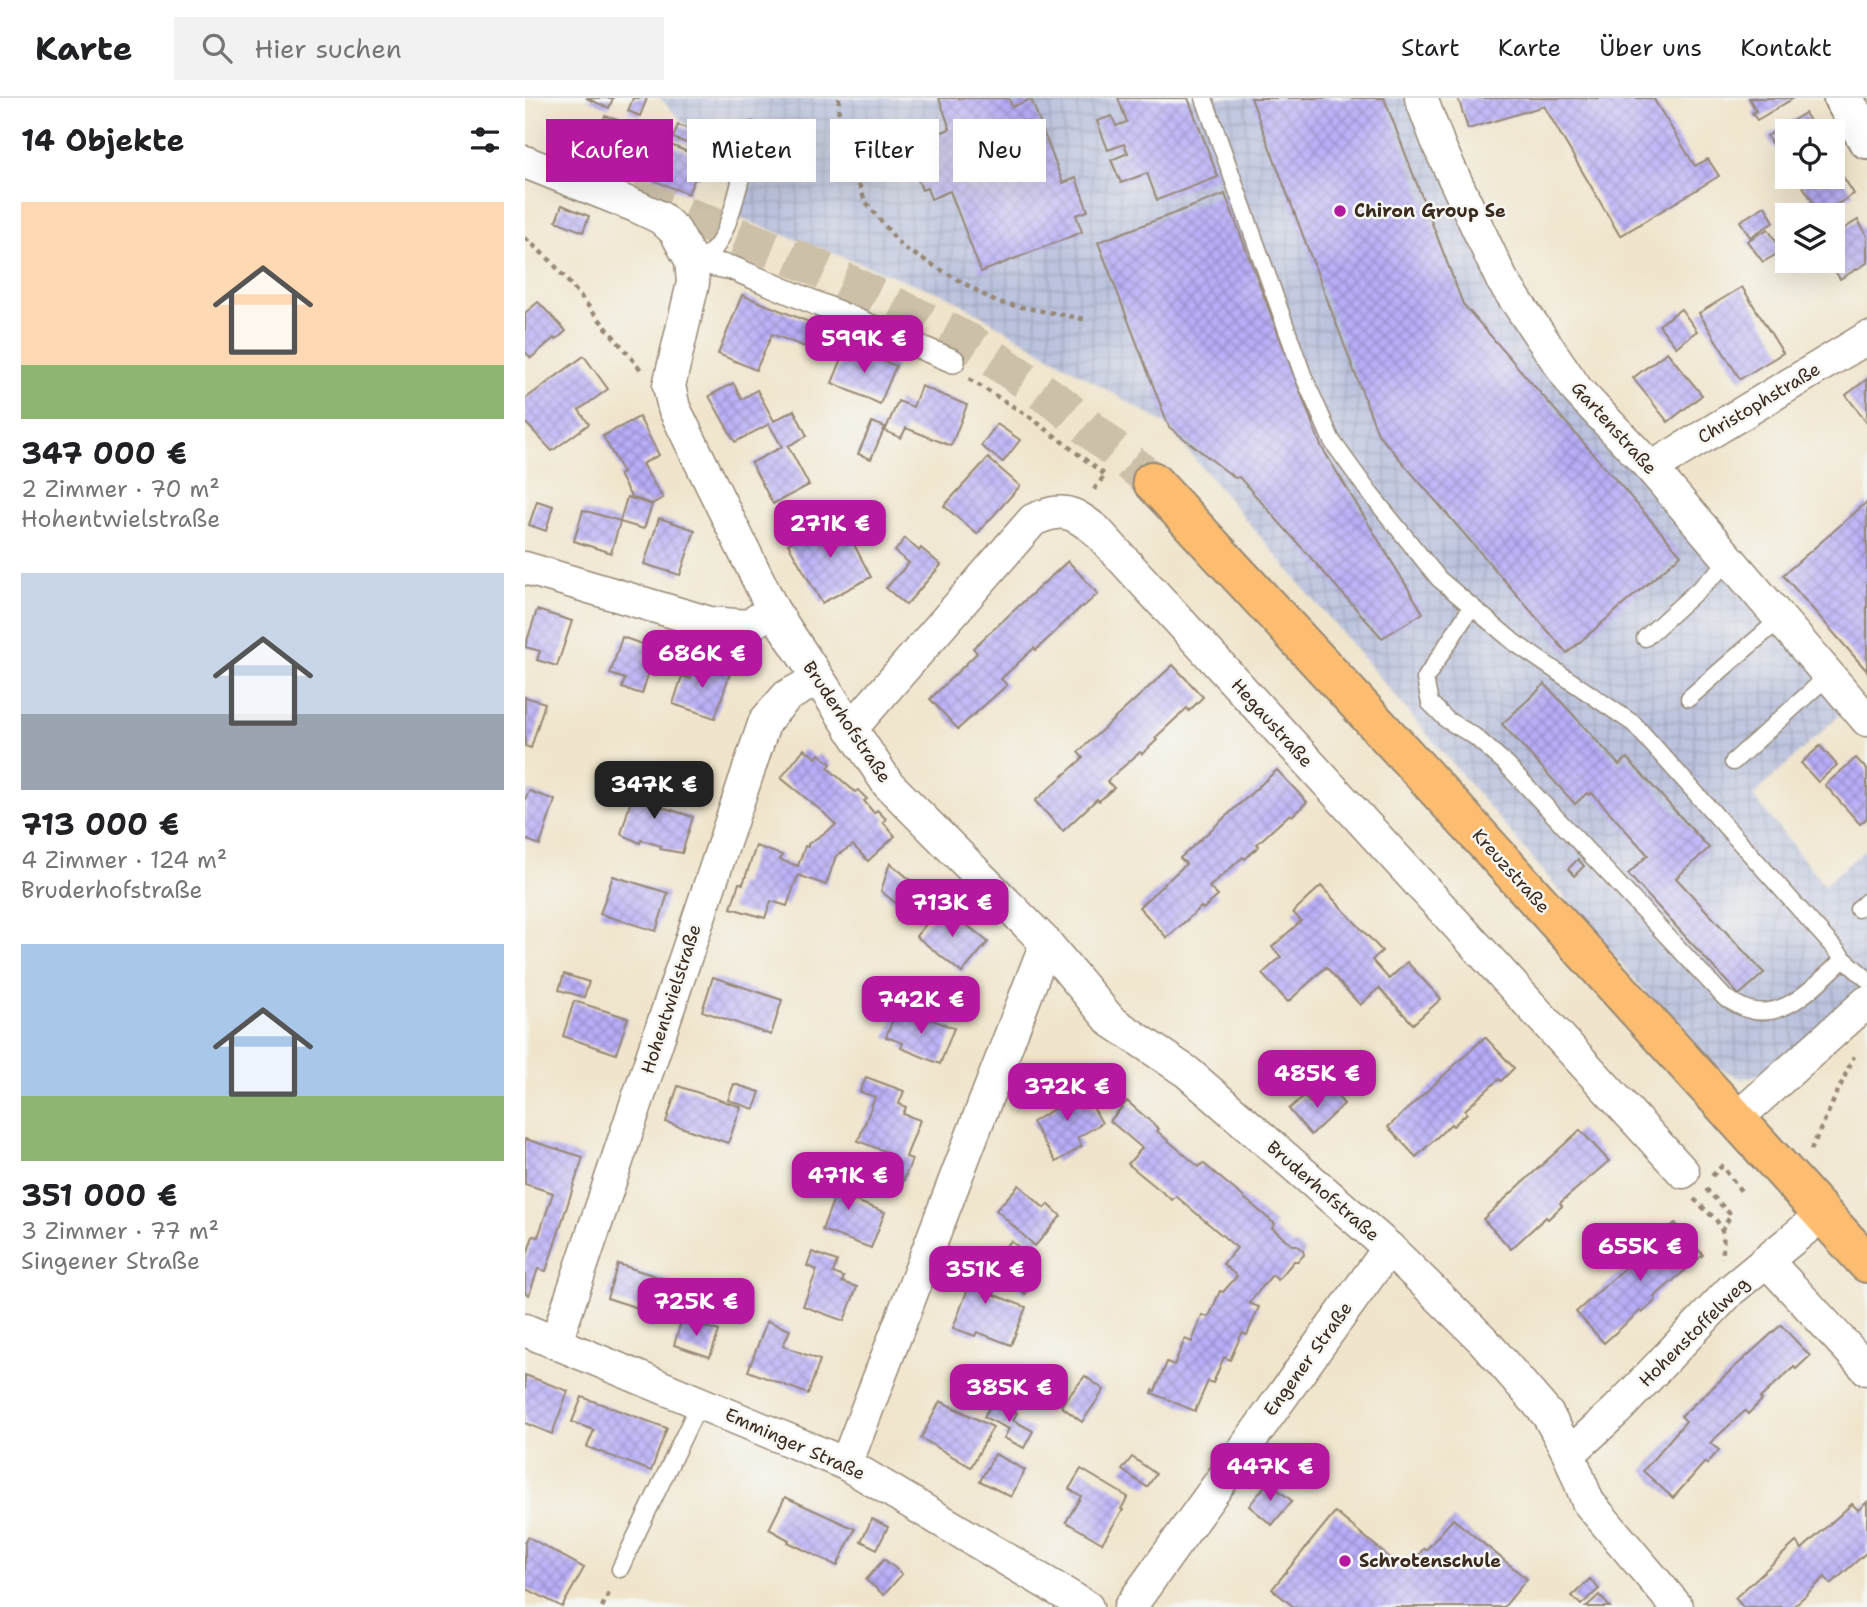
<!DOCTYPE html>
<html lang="de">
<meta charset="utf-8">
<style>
:root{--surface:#fff;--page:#f2f2f2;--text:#202124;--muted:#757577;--line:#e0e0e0;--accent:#b5179e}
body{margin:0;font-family:"Shantell Sans",sans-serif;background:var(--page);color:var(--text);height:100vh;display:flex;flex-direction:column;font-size:26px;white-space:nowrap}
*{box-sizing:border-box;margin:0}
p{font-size:23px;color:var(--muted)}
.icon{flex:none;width:38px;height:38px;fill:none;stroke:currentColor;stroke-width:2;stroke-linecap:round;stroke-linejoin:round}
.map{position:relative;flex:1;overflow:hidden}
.sheet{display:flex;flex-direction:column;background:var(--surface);width:525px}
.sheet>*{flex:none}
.top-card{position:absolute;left:21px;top:21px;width:665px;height:63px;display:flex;gap:14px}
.tools{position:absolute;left:1250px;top:21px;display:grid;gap:14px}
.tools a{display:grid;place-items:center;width:70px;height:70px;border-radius:0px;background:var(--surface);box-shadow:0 7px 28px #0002;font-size:35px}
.price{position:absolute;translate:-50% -60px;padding:0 16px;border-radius:14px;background:var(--accent);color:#fff;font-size:23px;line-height:46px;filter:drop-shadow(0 2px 4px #0008)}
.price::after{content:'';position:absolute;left:50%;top:42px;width:21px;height:16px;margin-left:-10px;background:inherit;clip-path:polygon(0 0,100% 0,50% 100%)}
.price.current{background:#222;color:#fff}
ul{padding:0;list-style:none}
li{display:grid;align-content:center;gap:14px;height:371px;padding:0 21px}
li span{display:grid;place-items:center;height:217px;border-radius:0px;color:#555}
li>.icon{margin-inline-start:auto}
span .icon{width:126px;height:126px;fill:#fffc;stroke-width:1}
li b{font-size:30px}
h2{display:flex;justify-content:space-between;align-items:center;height:84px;padding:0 21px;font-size:30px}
.tag{padding:0 24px;border-radius:0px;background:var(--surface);box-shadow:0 7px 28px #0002;font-size:24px;line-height:63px}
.tag.current{background:var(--accent);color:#fff}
header{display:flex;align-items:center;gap:42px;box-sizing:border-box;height:98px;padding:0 35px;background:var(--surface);border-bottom:2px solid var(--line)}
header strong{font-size:33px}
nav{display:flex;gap:38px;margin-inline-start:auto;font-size:24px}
.search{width:490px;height:63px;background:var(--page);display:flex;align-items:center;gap:18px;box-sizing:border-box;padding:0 24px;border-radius:0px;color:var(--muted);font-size:26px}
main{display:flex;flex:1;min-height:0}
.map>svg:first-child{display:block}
.industrial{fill:url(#industrial-grid)}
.building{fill:url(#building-cross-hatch)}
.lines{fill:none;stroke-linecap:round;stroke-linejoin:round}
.primary-tunnel{stroke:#ccc0a9;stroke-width:38;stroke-dasharray:38 19;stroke-linecap:butt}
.service-casing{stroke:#968875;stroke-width:19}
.pedestrian-casing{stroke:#968875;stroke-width:26}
.minor-casing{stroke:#968875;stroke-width:35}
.tertiary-casing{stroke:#968875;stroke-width:42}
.primary-casing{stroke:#968875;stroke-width:42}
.path{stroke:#968875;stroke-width:4.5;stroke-dasharray:5 5;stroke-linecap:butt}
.service{stroke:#fff;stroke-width:16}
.pedestrian{stroke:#fff;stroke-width:23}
.minor{stroke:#fff;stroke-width:32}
.tertiary{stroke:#fff;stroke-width:38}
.primary{stroke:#fcbd6f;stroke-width:38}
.poi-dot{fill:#b5179e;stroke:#f6f6f2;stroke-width:2.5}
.labels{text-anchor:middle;stroke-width:5;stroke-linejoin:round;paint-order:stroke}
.poi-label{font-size:18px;font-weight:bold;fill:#3b2a1e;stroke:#f6f6f2;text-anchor:start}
.street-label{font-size:18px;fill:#3b2a1e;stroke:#f6f6f2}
</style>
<header>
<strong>Karte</strong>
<div class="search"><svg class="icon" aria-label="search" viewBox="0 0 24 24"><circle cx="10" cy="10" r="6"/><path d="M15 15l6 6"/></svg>Hier suchen</div>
<nav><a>Start</a><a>Karte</a><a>Über uns</a><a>Kontakt</a></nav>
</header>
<main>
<section class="sheet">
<h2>14 Objekte<svg class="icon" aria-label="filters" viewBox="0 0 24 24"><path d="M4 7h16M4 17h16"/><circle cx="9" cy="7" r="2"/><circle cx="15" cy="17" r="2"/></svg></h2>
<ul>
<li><span style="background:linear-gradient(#ffd9b3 75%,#8fb573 0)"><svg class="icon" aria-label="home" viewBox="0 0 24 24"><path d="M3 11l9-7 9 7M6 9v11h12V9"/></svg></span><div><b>347 000 €</b><p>2 Zimmer · 70 m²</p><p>Hohentwielstraße</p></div></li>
<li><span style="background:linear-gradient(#c9d6e8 65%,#9aa5b1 0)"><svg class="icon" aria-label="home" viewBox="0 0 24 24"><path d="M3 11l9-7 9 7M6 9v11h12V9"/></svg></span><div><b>713 000 €</b><p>4 Zimmer · 124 m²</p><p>Bruderhofstraße</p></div></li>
<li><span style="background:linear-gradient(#a9c7e8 70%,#8fb573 0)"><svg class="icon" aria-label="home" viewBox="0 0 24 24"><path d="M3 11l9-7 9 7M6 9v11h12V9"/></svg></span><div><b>351 000 €</b><p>3 Zimmer · 77 m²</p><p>Singener Straße</p></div></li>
</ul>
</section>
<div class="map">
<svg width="1342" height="1509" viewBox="0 0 1342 1509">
<defs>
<pattern id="industrial-grid" width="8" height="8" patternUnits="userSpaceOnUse" patternTransform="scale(1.75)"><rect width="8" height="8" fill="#bcc3de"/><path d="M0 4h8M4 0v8" fill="none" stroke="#a2a8be"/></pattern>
<pattern id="building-cross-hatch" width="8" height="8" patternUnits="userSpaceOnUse" patternTransform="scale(1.75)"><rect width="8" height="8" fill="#b8adf8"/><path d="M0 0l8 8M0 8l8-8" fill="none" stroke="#978dc8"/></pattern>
</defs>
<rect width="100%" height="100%" fill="#f6f6f2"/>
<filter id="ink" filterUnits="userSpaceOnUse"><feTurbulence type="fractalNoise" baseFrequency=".0143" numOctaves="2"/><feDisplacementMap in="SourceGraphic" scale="14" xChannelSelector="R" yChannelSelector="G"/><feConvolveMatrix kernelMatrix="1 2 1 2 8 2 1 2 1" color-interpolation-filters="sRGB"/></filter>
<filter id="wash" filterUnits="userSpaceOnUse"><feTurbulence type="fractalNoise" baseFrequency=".00686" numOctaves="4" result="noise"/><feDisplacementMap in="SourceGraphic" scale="28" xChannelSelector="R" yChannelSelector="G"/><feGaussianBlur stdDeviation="1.57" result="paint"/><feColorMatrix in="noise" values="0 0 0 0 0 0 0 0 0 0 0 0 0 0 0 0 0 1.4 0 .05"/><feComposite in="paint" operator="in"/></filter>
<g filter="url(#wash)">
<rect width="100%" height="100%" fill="#f0e5cc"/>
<polygon class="industrial" points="135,0 893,0 975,186 1326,606 1228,698 1299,787 1342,750 1342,886 1257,972 1217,981 1178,962 640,326 425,199 209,118 199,42 160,26"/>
<g id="blocks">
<g class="building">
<polygon points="61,0 88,0 84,10"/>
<polygon points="108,0 122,0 115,18 103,13"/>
<polygon points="414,0 484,0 487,9 506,1 538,85 551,80 563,113 551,117 557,134 456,174 425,93 406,101 402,90 397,92 392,80 397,78 393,68 412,61 404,39 425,31"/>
<polygon points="593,0 663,0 693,79 632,102 622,75 596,85 586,62 603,55 599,46 583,52 572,23 587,18 591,28 602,24"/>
<polygon points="726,0 859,0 938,206 1156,457 1042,555 853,336"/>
<polygon points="933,0 1128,0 1170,68 1183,61 1194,78 1095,138 1019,8 943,31"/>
<polygon points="1224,0 1269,0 1232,22 1227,15 1231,13"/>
<polygon points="1280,15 1291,33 1262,33 1262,61 1253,48 1249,50 1242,38"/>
<polygon points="80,18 93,22 84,44 72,39"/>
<polygon points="153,27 193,42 188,55 148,40"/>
<polygon points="111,33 178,60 172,81 170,80 163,96 96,69 105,42 107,43"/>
<polygon points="1307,61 1329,96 1294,117 1290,117 1283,107 1288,104 1272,79 1307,79"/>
<polygon points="700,96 796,348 898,515 857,540 714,379 710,380 644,329 573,144"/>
<polygon points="37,107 64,118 58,134 31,123"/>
<polygon points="1240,108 1249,124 1225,139 1215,123"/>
<polygon points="1333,122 1342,138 1342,165 1315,181 1305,165 1298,169 1294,163 1307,163 1307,138"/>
<polygon points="1243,131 1257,153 1238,164 1222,143"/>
<polygon points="1217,189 1258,255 1215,281 1174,215"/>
<polygon points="217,197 289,226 280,249 247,236 231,272 193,256"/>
<polygon points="13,204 41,233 31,242 29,240 6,260 0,254 0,215"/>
<polygon points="1156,211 1172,233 1151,249 1134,227"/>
<polygon points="322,248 371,268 355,306 307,285"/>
<polygon points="1142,254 1177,297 1143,324 1108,280"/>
<polygon points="59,258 83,291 54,312 64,326 27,353 0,324 0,301"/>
<polygon points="1342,281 1342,325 1321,297"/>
<polygon points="208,285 217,301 232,292 249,323 269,312 282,338 263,348 284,387 248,406 226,365 257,349 244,326 210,344 184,298"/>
<polygon points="396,288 442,307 426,348 381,330 376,340 360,333 373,303 388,309"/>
<polygon points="114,319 134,357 117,366 138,400 127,406 106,399 94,377 98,375 78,338"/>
<polygon points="347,324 360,329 346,361 333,356"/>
<polygon points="472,326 495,342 478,364 456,348"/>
<polygon points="463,360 495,388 452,436 419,408"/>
<polygon points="102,399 127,407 119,431 95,424 86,455 49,443 58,412 95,423"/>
<polygon points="12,403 28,408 21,433 4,427"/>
<polygon points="1342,404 1342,573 1258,477"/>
<polygon points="314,418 346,479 297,505 263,446"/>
<polygon points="134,420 170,432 155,477 119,466"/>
<polygon points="380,440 394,453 396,450 416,467 381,507 361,490 384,465 370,453"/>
<polygon points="543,463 573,496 558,509 557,508 511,552 509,550 476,581 482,587 433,631 405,601 452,555 448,550"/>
<polygon points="12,512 47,523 32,568 12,562 15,553 0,549"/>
<polygon points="97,539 131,551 117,596 97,590 100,581 85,576"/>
<polygon points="171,564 205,575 190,620 148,606 157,578 166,581"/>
<polygon points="648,567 678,599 664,613 662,610 630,640 632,642 617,656 615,654 582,683 589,690 574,703 572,701 538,733 510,703 558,660 553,654"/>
<polygon points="1020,586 1094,667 1102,660 1184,750 1151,780 1239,875 1214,897 1103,776 1123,757 1067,695 1064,697 1062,695 1050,706 977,626"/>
<polygon points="0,599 20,605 6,650 0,648"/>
<polygon points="1295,648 1312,667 1293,684 1276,665"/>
<polygon points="279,651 291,660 294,656 306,666 303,670 330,694 333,692 342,701 339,703 349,715 352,712 361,721 358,724 370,738 343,763 328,747 311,758 301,787 273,777 262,808 246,803 240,820 206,810 214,785 218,786 231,748 257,757 255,762 273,768 280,748 283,749 283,746 311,727 298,714 256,680"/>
<polygon points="1331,660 1342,672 1342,720 1335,726 1300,687"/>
<polygon points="752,672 782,704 767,718 765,716 732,746 734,748 720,761 718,759 684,789 693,798 678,811 676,809 642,840 614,809 661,766 655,760"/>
<polygon points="102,683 132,693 128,706 168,719 157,755 135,751 136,748 116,742 115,745 96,736 106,702 97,699"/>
<polygon points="4,693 30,702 15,747 0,741 0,701"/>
<polygon points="1053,761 1059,768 1049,778 1043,771"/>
<polygon points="365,765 411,803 394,824 356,793"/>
<polygon points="88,778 143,795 131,833 75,816"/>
<polygon points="796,788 857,853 847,862 864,881 882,864 916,901 888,926 854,890 835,907 801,869 763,904 737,876 756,859 747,849 776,823 768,814"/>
<polygon points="417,807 463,844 437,875 391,838"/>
<polygon points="39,876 64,884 59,899 34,892"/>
<polygon points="188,879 257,902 246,937 177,913"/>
<polygon points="49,903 103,920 91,956 38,938"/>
<polygon points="389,915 429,930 415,966 376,950 378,945 361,939 370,916 386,922"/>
<polygon points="960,939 989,970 976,983 974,981 940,1012 942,1015 928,1028 926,1026 891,1059 863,1029"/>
<polygon points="341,979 379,993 374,1006 381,1009 378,1016 395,1022 381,1059 387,1061 378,1084 354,1075 362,1054 333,1043 350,999 335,994"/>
<polygon points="209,986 235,994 229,1011 203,1002"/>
<polygon points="555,987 577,1025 552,1040 557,1048 531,1064 507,1024 532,1009 529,1003"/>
<polygon points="153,988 216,1009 203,1045 141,1024"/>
<polygon points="804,988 819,1006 786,1037 764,1011 779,998 785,1005"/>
<polygon points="602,1003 634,1031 632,1033 674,1069 678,1065 750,1126 747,1130 767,1147 772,1147 778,1152 779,1157 773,1163 769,1163 753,1182 747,1177 724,1205 734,1209 722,1237 717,1235 705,1262 699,1259 688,1285 683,1283 670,1313 627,1295 628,1292 630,1293 642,1264 649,1267 660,1241 667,1244 677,1217 684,1219 695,1193 698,1194 712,1178 698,1166 712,1150 651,1098 647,1102 603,1066 617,1050 585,1023"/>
<polygon points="1055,1032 1084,1063 1035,1105 1037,1108 1023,1121 1021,1119 986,1151 958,1121"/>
<polygon points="0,1041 58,1059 21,1173 13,1171 4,1197 0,1195 0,1163 8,1138 13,1139 28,1095 0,1086"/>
<polygon points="294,1067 319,1077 312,1096 360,1114 346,1150 297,1132 310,1097 286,1087"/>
<polygon points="494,1087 519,1110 523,1106 536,1118 510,1148 471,1112"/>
<polygon points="1150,1125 1178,1157 1129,1199 1131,1202 1117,1215 1115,1213 1079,1245 1051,1214"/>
<polygon points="486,1143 512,1165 501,1175 511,1184 500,1196 470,1169 480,1157 476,1154"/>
<polygon points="287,1154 312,1163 308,1175 319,1179 317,1184 332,1189 319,1223 278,1208 292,1172 282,1168"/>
<polygon points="439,1157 466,1167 456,1192 501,1209 486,1247 452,1234 450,1238 428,1230 444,1188 430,1183"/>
<polygon points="93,1166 152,1185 141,1219 82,1200"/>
<polygon points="157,1221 194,1233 185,1259 149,1247"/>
<polygon points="242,1223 265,1232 258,1248 295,1262 283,1296 223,1273"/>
<polygon points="1256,1227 1285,1258 1271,1271 1269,1269 1235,1300 1237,1302 1223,1316 1220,1313 1185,1345 1194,1352 1182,1366 1180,1364 1148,1400 1118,1373 1161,1323 1156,1318"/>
<polygon points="0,1277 43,1293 27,1336 0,1325"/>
<polygon points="560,1278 579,1292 557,1324 536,1308"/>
<polygon points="57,1299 142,1330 126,1373 62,1349 69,1332 47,1324"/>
<polygon points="468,1302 492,1315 488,1322 508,1333 499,1350 479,1340 484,1331 459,1319"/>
<polygon points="415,1303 468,1329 446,1369 396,1340"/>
<polygon points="470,1356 500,1372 486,1399 455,1383"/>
<polygon points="607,1359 631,1376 622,1389 597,1372"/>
<polygon points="556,1371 603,1399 596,1411 598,1412 577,1445 541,1424 556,1398 544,1391"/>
<polygon points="743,1384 767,1403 747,1427 724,1408"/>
<polygon points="260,1399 330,1431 312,1468 263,1444 264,1442 244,1431"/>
<polygon points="1342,1404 1342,1454 1306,1486 1300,1479 1268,1509 1218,1509 1210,1500 1271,1444 1277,1451 1327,1406 1333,1412"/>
<polygon points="810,1414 881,1473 899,1450 901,1452 928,1421 1002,1481 979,1509 769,1509 747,1491"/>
<polygon points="347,1421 363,1429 352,1451 336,1443"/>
<polygon points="3,1439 59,1470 37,1509 0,1490 0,1444"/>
<polygon points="359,1461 377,1476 359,1497 341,1482"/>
<polygon points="1065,1481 1074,1491 1056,1507 1047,1498"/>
<polygon points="1074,1497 1085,1509 1061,1509"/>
</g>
</g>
</g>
<g filter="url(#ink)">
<use href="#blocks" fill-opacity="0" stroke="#968875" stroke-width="2"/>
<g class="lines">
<polyline class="primary-tunnel" points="106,96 284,166 446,245 535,306 627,383"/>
<g class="service-casing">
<g id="service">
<polyline points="679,0 778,277 807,343 843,393 914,481 990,545 1109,626 1319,861"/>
<path d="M168 161C175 159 183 157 188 152 205 137 222 56 227 32"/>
<path d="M947 508 900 581 905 605 922 622 949 638 979 664 1200 900C1208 904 1216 910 1225 912 1262 922 1294 883 1319 861L1342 881"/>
<polyline points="1120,540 1205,463"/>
<polyline points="1164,600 1255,521"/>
<polyline points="1208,664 1304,577"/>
<polyline points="1333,811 1342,803"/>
<polyline points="95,1471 175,1304"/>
</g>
</g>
<g class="pedestrian-casing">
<polyline id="pedestrian" points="166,162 207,170 428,263"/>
</g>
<g class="minor-casing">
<g id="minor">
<polyline points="896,0 915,50 977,182 1052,292 1126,370 1342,622"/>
<polyline points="0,64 113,109 136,120 150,133 166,162 168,185 144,288 149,310 248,512 363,686 521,845 586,923 662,974 864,1150 957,1241 1023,1317 1044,1356 1063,1404 1152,1509"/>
<polyline points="1126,370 1342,240"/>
<polyline points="0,470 185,525 223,528 248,512"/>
<path d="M326 631 508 422C538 409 546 413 571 432L1158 1074"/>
<polyline points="1211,1021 1342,904"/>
<polyline points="1242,1163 1342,1271"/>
<polyline points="0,1232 321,1366 562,1509"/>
<polyline points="31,1244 240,623 262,598 293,581"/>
<polyline points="1044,1356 1092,1312 1206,1192 1297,1117"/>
<polyline points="321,1366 521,845"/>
<polyline points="605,1509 864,1150"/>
</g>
</g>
<g class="tertiary-casing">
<polyline id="tertiary" points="1318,0 1342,41"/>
</g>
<g class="primary-casing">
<polyline id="primary" points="627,383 897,675 1342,1165"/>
</g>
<g class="path">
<polyline points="314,0 313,28 340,103 377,149 471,204 559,221"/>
<polyline points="0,140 26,163 117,273"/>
<polyline points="444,281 508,321 580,377 568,393"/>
<polyline points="1286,1052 1329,958"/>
<polyline points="1187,1078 1197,1068 1216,1093"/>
<polyline points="1181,1091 1206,1117 1198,1130"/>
<path d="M1169 1101C1193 1125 1202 1124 1197 1160"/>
<polyline points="77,1509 86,1491"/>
</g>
<use href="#service" class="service"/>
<use href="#pedestrian" class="pedestrian"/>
<use href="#minor" class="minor"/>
<use href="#tertiary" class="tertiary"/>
<use href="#primary" class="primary"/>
</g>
</g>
<g class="poi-dot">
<circle cx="815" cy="113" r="7"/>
<circle cx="820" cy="1463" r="7"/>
</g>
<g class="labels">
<g class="poi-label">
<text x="829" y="119">Chiron Group Se</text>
<text x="834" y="1469">Schrotenschule</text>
</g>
<g class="street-label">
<text transform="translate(1234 305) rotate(-31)" y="6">Christophstraße</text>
<text transform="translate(1089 330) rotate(48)" y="6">Gartenstraße</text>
<text transform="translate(322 624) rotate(56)" y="6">Bruderhofstraße</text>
<text transform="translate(747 625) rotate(48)" y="6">Hegaustraße</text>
<text transform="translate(986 773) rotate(48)" y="6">Kreuzstraße</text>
<text transform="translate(146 901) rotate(-72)" y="6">Hohentwielstraße</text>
<text transform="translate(798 1093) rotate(41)" y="6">Bruderhofstraße</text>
<text transform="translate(1169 1234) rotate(-45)" y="6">Hohenstoffelweg</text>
<text transform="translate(783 1261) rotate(-54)" y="6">Engener Straße</text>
<text transform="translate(270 1346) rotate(24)" y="6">Emminger Straße</text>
</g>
</g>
</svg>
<div class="tools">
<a><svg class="icon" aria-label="locate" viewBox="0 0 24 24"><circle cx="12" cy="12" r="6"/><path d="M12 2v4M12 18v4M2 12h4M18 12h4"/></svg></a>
<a><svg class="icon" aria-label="layers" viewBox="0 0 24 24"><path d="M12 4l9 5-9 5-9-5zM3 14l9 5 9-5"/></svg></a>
</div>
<b class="price" style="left:339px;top:277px">599K €</b>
<b class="price" style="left:305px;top:462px">271K €</b>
<b class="price" style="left:177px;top:592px">686K €</b>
<b class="price current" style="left:129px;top:723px">347K €</b>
<b class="price" style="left:427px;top:841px">713K €</b>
<b class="price" style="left:396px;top:938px">742K €</b>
<b class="price" style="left:792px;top:1012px">485K €</b>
<b class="price" style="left:542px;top:1025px">372K €</b>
<b class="price" style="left:323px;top:1114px">471K €</b>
<b class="price" style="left:1115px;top:1185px">655K €</b>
<b class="price" style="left:460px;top:1208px">351K €</b>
<b class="price" style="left:171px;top:1240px">725K €</b>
<b class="price" style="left:484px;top:1326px">385K €</b>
<b class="price" style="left:745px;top:1405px">447K €</b>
<div class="top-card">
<a class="tag current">Kaufen</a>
<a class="tag">Mieten</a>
<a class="tag">Filter</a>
<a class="tag">Neu</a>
</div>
</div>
</main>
